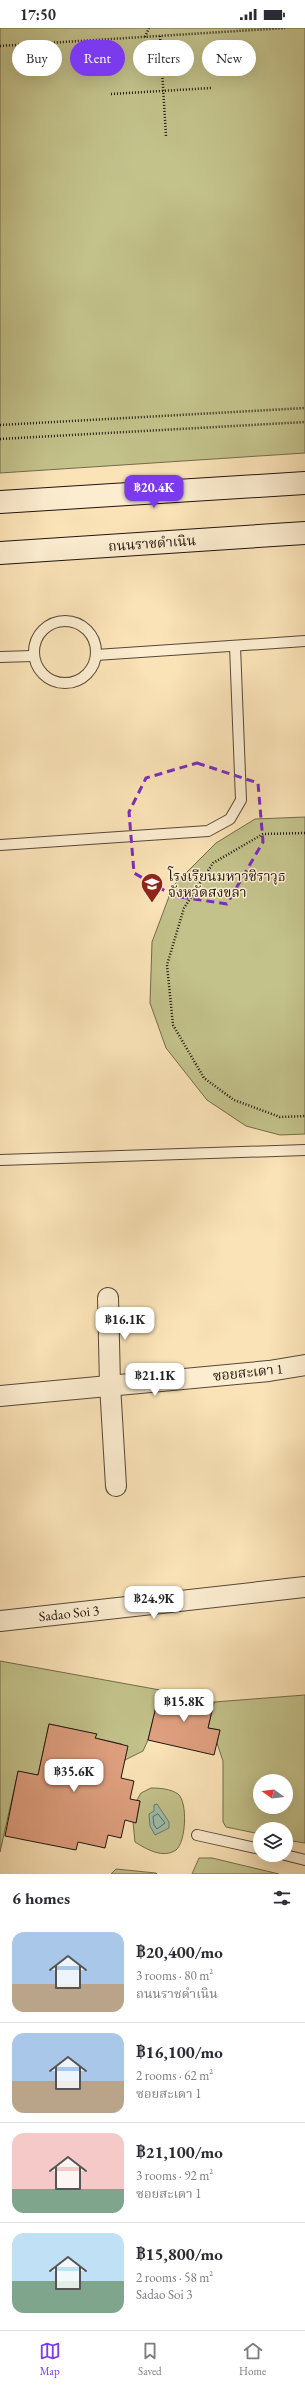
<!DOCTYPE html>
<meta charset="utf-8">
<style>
:root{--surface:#fff;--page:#f2f2f3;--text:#2b2b33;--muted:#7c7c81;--line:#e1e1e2;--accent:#7c3aed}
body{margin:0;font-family:"EB Garamond","Noto Serif Thai",serif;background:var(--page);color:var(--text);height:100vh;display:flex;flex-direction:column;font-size:15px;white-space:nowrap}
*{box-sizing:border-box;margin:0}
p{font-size:13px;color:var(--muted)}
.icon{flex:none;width:22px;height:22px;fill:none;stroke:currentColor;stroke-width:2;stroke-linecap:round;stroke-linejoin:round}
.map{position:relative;height:1846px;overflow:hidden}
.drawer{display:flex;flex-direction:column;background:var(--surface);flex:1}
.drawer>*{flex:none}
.banner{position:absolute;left:12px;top:12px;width:281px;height:36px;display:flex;gap:8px}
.needle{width:26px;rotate:285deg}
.controls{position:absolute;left:253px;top:1746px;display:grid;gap:8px}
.controls a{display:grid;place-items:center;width:40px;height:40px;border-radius:50%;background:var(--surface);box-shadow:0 4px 16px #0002;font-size:20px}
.price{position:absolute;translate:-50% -34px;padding:0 9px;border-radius:8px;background:#fff;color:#222;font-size:13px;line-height:26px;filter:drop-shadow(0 1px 2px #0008)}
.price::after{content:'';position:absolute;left:50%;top:24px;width:12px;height:9px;margin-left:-6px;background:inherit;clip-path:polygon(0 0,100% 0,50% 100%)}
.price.selected{background:var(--accent);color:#fff}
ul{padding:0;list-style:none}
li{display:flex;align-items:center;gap:12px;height:100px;padding:0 12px}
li+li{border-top:1px solid var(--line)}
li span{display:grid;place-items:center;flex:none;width:112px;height:80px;border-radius:12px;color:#555}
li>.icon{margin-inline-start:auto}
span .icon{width:48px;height:48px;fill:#fffc;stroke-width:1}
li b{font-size:17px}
h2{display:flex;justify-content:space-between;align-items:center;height:48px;padding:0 12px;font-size:17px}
.chip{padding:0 14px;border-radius:18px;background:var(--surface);box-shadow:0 4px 16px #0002;font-size:14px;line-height:36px}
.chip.selected{background:var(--accent);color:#fff}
.status{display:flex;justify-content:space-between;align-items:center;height:28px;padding:0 20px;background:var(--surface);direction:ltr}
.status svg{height:11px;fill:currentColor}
.dock{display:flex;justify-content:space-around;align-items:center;height:56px;border-top:1px solid var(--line);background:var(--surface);font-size:11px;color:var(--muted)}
.dock a{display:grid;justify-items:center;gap:2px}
.dock .selected{color:var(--accent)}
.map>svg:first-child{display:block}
.green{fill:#c3c28b;stroke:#726c4c;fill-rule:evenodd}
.water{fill:#9ebeac;stroke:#6c7a6d}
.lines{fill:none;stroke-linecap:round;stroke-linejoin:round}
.shore{stroke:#5f6a5d;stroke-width:1}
.building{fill:#dfa080;stroke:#20150e}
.lane-casing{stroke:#564838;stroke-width:12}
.street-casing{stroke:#564838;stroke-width:22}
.secondary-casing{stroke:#20150e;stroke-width:24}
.path{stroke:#20150e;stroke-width:2.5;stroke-dasharray:1 2;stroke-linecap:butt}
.lane{stroke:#fcedd0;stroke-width:10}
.street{stroke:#fcedd0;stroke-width:20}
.secondary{stroke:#fcedd0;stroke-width:22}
.marked{fill:none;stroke:#7b2cbf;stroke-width:3;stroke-dasharray:8 5;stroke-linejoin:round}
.labels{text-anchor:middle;stroke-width:3;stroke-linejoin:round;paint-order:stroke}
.street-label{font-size:14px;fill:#20150e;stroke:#fcedd0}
.poi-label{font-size:14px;fill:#20150e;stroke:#fcedd0;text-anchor:start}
</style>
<div class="status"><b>17:50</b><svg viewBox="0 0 49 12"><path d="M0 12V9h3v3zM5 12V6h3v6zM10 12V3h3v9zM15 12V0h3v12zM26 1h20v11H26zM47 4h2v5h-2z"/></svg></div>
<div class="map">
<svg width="305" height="1846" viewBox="0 0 305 1846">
<rect width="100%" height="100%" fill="#fae3b7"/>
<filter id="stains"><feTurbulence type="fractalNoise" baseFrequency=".005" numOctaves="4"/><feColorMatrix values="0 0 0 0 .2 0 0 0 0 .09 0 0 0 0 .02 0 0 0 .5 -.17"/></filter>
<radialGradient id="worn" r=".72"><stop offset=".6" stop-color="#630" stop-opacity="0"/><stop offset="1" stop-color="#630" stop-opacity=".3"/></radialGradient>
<g class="green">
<polygon points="0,0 305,0 305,425 0,445"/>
<polygon points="305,789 305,1106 280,1107 246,1098 207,1072 166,1020 150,975 152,914 173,858 216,815 255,791"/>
<polygon points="0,1633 160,1662 148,1712 143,1723 125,1732 119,1730 122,1716 95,1710 96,1706 49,1696 38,1747 18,1744 0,1824"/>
<path d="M305 1667V1815L286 1812V1801H260V1806L226 1799 223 1794V1733L217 1715 220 1702 208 1700 214 1674ZM260 1753H286V1779H260Z"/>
<path d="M151 1760C160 1760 171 1761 178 1766 188 1774 186 1814 176 1822 163 1831 146 1821 135 1814L133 1794H136L140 1773 137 1772 141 1765Z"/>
<polygon points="199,1830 212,1830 279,1846 192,1846"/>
<polygon points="116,1841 156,1845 157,1846 111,1846"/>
</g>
<polygon class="water" points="157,1776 169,1794 169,1800 155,1807 150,1798 149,1786 154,1783 154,1777"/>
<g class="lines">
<polygon class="shore" points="158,1786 165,1795 157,1801 154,1797 153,1789"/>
</g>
<g class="building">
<polygon points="160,1662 214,1674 208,1700 220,1702 214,1727 148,1712"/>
<polygon points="49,1696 97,1706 95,1710 128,1718 121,1750 134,1753 130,1771 140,1773 136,1795 125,1792 121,1810 108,1807 105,1820 78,1814 76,1822 5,1808 18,1743 38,1747"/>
</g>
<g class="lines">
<g class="lane-casing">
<g id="lane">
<circle cx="65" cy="624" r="31"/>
<polyline points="96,627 305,613"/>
<polyline points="0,629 33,628"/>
<polyline points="0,817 208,803 230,791 241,772 235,618"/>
<polyline points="0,1132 305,1122"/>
<polyline points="197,1807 260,1821"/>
<polyline points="285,1827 305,1832"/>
</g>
</g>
<g class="street-casing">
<g id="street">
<polyline points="108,1270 110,1357 116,1458"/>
<polyline points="0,1368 269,1343 305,1337"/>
<polyline points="0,1593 305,1559"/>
</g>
</g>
<g class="secondary-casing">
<g id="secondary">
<polyline points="0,474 305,455"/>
<polyline points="0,525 305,505"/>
</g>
</g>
<g class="path">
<polyline points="160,8 166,108"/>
<polyline points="145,9 149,0"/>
<polyline points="0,18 285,0"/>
<polyline points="111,66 211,60"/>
<polyline points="0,397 305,380"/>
<polyline points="0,411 305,394"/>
<polyline points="305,805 263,806 213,835 184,880 167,937 173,997 204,1050 234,1072 280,1089 305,1088"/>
</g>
<use href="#lane" class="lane"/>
<use href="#street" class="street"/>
<use href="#secondary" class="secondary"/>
</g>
<path class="marked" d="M197 735 258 755 263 814 227 876 174 868 134 845 129 784 146 750Z"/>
<defs>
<g id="school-pin" transform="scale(1.15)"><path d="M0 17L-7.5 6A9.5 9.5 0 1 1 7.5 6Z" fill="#8f2418" stroke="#fcedd0"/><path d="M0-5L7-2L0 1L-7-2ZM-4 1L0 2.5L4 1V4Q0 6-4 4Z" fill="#fff"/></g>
</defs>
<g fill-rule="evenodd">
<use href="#school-pin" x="152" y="856"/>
</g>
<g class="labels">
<g class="street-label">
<text transform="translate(152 515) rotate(-4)" y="5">ถนนราชดำเนิน</text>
<text transform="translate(248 1344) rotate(-6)" y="5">ซอยสะเดา 1</text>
<text transform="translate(69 1585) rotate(-6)" y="5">Sadao Soi 3</text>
</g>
<g class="poi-label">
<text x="168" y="853">โรงเรียนมหาวชิราวุธ<tspan x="168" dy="16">จังหวัดสงขลา</tspan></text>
</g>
</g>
<rect width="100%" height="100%" filter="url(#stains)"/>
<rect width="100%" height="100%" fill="url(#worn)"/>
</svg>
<div class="controls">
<a><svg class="needle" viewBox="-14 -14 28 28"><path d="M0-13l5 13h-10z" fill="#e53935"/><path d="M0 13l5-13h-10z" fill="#7c7c81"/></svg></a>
<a><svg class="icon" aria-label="layers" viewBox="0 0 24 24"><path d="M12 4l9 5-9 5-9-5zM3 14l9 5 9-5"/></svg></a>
</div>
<b class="price selected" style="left:154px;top:481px">฿20.4K</b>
<b class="price" style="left:125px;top:1313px">฿16.1K</b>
<b class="price" style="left:155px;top:1369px">฿21.1K</b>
<b class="price" style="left:154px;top:1592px">฿24.9K</b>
<b class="price" style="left:184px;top:1695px">฿15.8K</b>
<b class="price" style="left:74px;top:1765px">฿35.6K</b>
<div class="banner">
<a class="chip">Buy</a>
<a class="chip selected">Rent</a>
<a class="chip">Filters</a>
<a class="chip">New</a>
</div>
</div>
<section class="drawer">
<h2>6 homes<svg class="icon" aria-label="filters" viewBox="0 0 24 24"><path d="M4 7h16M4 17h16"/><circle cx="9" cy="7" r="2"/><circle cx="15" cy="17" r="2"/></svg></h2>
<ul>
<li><span style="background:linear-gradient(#a9c7e8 65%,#b9a48a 0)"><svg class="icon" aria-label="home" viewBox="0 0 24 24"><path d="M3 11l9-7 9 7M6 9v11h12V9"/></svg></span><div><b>฿20,400/mo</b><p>3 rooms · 80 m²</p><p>ถนนราชดำเนิน</p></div></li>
<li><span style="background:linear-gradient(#a9c7e8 60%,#b9a48a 0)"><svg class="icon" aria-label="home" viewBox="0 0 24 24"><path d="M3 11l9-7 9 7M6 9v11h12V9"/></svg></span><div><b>฿16,100/mo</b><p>2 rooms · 62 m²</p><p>ซอยสะเดา 1</p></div></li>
<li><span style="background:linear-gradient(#f6c9c9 70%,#7fa58c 0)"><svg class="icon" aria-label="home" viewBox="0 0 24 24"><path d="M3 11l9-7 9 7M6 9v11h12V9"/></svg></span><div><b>฿21,100/mo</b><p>3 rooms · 92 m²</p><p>ซอยสะเดา 1</p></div></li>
<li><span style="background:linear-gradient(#bfe0f5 60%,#7fa58c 0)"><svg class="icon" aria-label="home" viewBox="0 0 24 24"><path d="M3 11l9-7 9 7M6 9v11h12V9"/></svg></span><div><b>฿15,800/mo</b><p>2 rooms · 58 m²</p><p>Sadao Soi 3</p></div></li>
</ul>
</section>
<nav class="dock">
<a class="selected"><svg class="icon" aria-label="map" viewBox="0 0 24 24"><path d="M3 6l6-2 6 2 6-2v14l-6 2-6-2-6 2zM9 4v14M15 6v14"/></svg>Map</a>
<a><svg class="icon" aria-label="saved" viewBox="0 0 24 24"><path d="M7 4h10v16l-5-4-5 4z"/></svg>Saved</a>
<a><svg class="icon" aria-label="home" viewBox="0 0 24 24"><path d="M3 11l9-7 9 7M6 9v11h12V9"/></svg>Home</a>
</nav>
